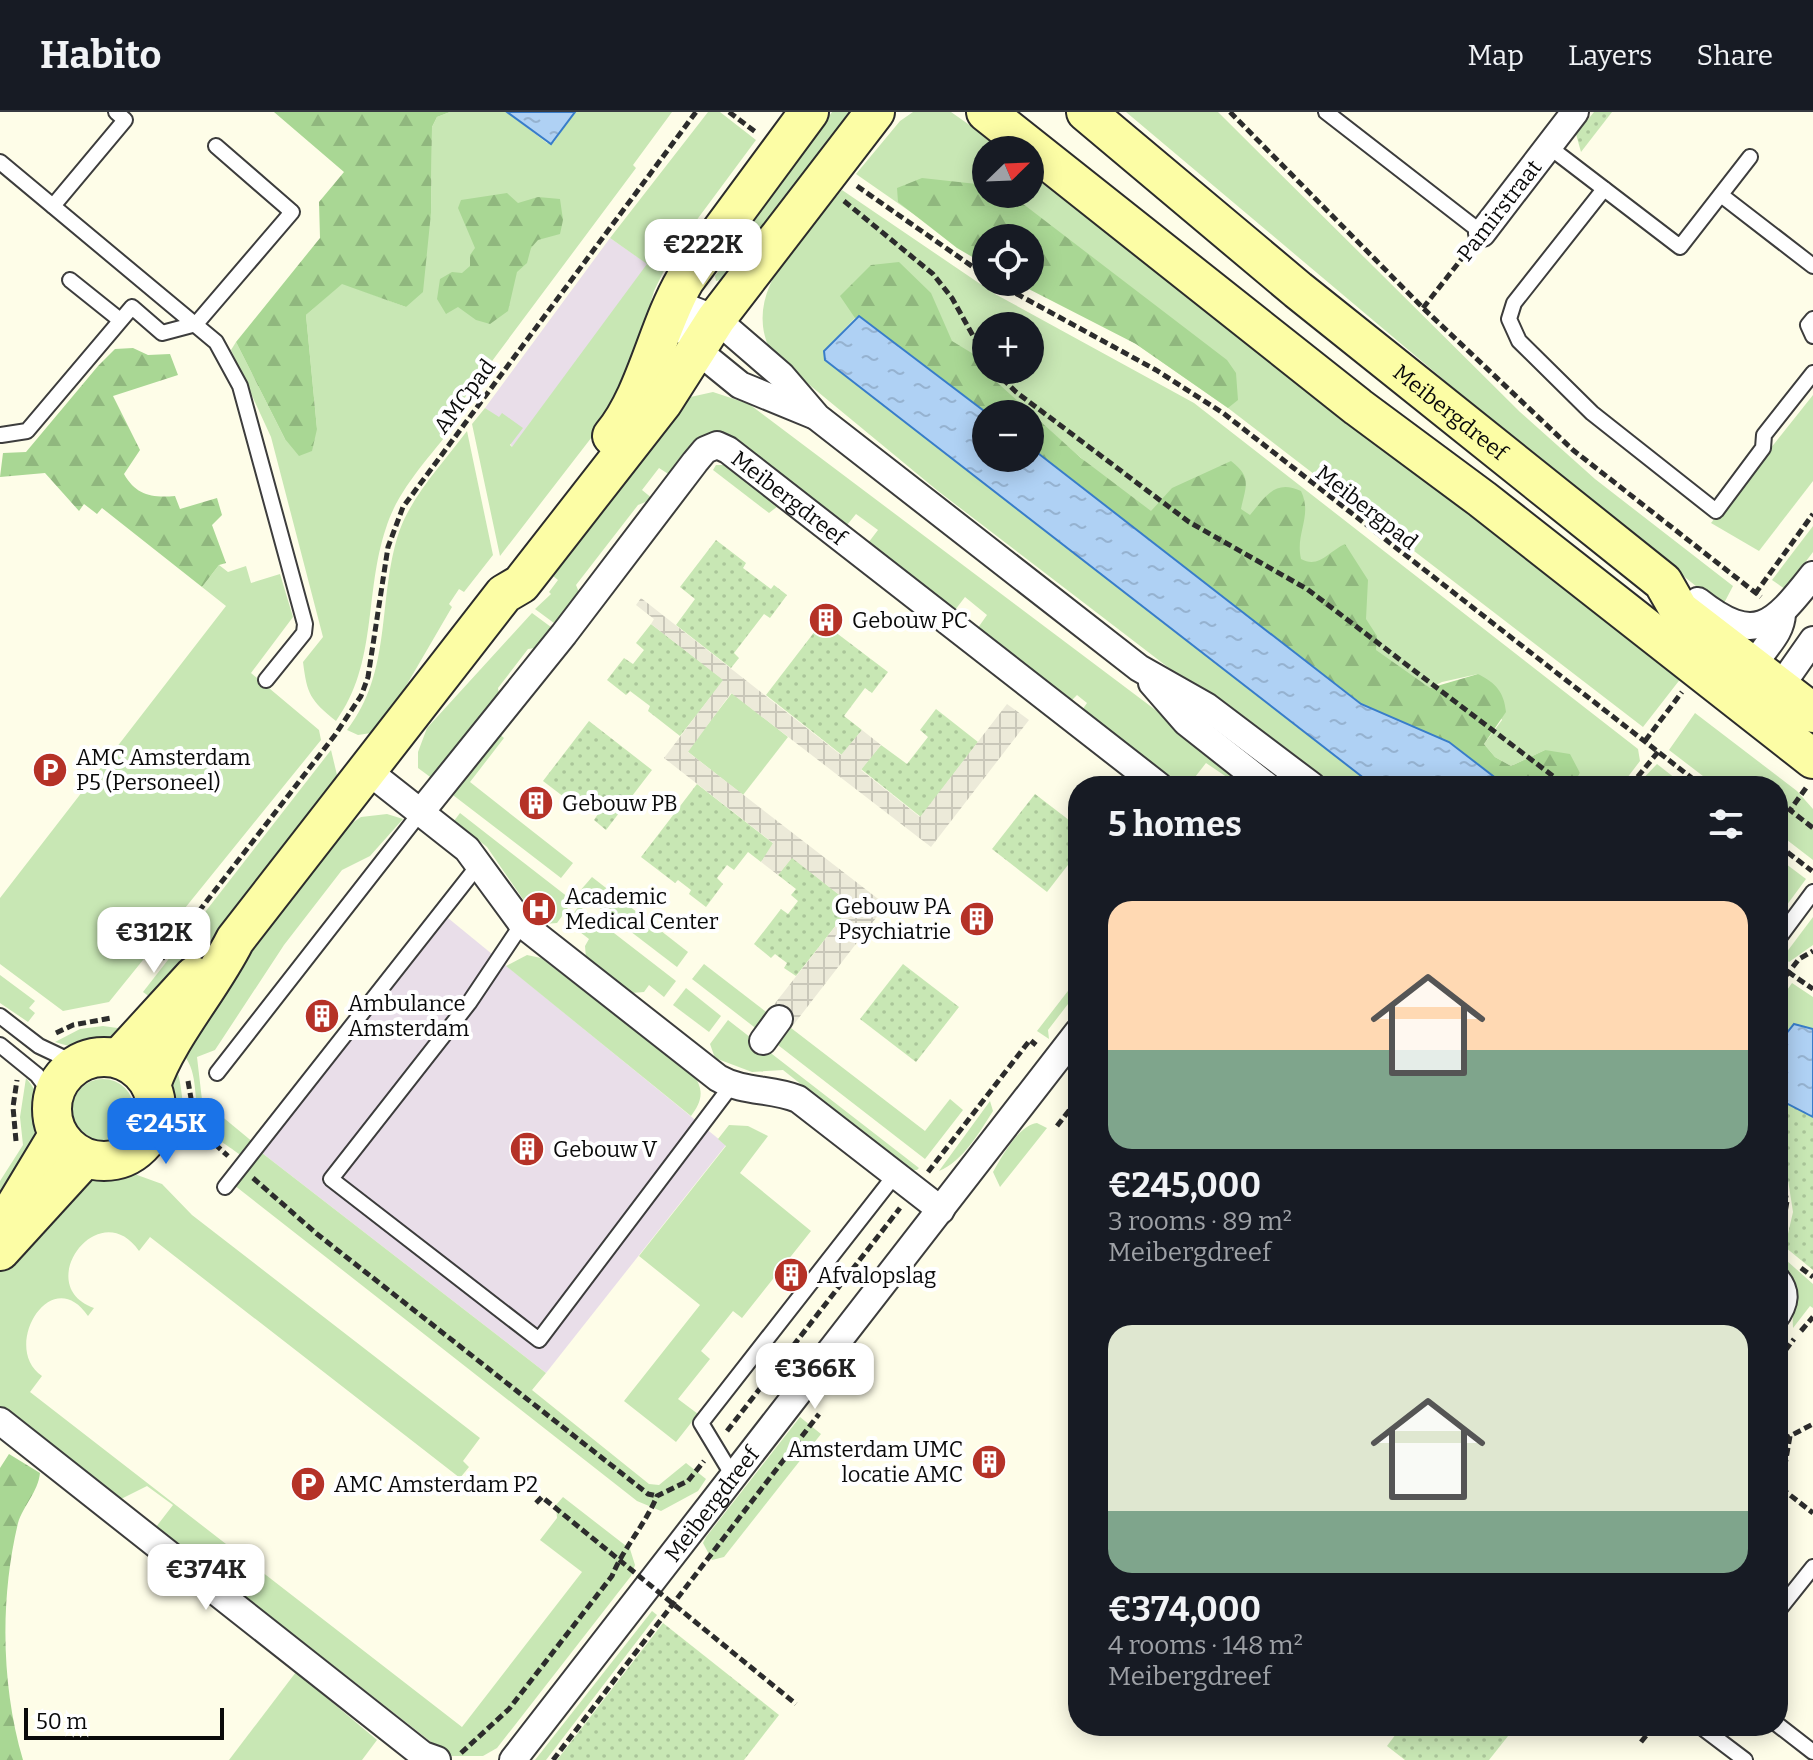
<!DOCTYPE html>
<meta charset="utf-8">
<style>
:root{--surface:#171b24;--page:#242831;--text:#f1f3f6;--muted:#9ea1a6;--line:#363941;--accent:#1a73e8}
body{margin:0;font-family:Bitter,serif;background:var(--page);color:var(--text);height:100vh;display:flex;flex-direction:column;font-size:30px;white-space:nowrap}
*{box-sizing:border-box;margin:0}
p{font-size:26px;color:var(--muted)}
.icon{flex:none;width:44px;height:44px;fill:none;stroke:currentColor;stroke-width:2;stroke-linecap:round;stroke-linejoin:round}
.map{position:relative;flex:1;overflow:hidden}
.side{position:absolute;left:1068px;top:664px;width:720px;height:960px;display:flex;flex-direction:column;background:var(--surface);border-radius:32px;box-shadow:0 4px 20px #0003}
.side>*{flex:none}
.needle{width:52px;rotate:67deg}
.buttons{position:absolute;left:972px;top:24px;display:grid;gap:16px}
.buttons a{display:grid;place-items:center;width:72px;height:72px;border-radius:50%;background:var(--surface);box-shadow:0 4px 20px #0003;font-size:40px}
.scale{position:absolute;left:24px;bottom:20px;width:200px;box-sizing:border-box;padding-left:8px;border:4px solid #0a0a0a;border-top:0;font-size:22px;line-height:28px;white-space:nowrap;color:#0a0a0a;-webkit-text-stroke:6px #fff;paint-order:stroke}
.price{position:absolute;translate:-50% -68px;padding:0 18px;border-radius:16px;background:#fff;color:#222;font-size:26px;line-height:52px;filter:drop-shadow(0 2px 4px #0008)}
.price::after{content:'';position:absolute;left:50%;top:48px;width:24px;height:18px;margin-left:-12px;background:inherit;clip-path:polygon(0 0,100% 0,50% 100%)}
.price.selected{background:var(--accent);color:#fff}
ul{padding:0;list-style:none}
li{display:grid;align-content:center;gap:16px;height:424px;padding:0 40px}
li span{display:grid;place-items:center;height:248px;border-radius:24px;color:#555}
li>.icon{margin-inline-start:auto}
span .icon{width:144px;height:144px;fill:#fffc;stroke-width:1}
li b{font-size:34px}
h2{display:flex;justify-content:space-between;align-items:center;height:96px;padding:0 40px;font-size:34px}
header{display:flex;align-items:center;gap:48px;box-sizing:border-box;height:112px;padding:0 40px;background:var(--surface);border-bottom:2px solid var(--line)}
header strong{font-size:38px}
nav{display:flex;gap:44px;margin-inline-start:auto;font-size:28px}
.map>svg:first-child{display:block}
.industrial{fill:#e9dee9}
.grass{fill:#c8e7b4;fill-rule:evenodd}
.forest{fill:url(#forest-firs)}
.park{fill:url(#park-dots)}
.plaza{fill:url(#plaza-grid)}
.water{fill:url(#water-ripples);stroke:#387dc9;stroke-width:2}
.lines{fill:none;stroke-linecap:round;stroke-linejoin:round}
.lane-casing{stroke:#3d3d3d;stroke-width:18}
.street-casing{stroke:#3d3d3d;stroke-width:30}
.secondary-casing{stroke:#2c2c2c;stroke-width:42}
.path{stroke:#2c2c2c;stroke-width:5;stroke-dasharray:8 4;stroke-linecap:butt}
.lane{stroke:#fff;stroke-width:14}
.street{stroke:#fff;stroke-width:26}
.secondary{stroke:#fcfda5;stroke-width:38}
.path-bridge{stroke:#2c2c2c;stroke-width:5;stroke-dasharray:8 4;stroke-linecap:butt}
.labels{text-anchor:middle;stroke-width:8;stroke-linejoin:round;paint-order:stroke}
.street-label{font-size:22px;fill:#0a0a0a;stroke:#fff}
.poi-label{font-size:22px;fill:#0a0a0a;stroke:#fff;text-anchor:start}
</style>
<header>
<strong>Habito</strong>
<nav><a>Map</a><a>Layers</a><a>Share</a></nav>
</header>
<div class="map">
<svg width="1813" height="1648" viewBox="0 0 1813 1648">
<defs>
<pattern id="forest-firs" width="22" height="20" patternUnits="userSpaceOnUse" patternTransform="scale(2)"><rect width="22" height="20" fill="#a9d794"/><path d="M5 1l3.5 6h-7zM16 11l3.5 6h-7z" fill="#90b77e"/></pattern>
<pattern id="park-dots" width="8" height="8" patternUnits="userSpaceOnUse" patternTransform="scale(2)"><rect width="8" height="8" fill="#c8e7b4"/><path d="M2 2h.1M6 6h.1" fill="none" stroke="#aac599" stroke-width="1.8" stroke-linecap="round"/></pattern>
<pattern id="plaza-grid" width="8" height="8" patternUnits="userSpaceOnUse" patternTransform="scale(2)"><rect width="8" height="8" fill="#ecead9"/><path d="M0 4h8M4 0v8" fill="none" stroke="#c9c7b9"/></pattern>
<pattern id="water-ripples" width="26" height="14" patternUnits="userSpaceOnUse" patternTransform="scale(2)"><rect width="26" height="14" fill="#afd1f4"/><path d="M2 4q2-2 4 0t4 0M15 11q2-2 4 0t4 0" fill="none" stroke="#95b2d0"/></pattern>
</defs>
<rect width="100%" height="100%" fill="#fefde8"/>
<g class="industrial">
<polygon points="610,126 648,152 512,336 502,302 499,306 485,296"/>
<polygon points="448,806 726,1033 546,1261 262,1041"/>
</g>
<g class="grass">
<path d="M450 0H507L547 31 554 30 575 0H672L633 53 636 56 451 304 457 309C433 342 398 376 386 416 364 481 378 551 336 609 310 588 307 582 303 550L323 525 271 325 231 238 236 230 285 327 317 317 306 203 342 171 406 195 431 101 432 15 437 5Z"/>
<polygon points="708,0 720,0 756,28 673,140 654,179 634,248 605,308 500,444 472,312 485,296 499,305 502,301 523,316 510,333 512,335 647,152 610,126"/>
<polygon points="832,0 850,0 721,168 716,169 715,164"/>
<polygon points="913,0 951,0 1005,38 986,38 986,82 1030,82 1030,57 1685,561 1643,615 1228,296 1136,232 1030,170 1030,126 948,126 856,62 900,9"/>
<polygon points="1126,0 1218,0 1520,300 1595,367 1733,474 1722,495 1539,348"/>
<path d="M842 78 995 182 1194 291 1638 637 1640 649 1621 674H1573L1580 661 1545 638 1511 654 1495 645 1484 632 1502 608 1478 562 1442 570 1379 602 1030 302 947 269 859 204 854 207 824 239 825 248 1374 674H1323L938 379 772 242C738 179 804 125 842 78ZM986 214H1030V258H986Z"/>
<polygon points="713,280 749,292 1234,657 1240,674 1206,651 1188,674 1174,674 1080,601 1087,591 1077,583 1068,592 975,520 987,503 965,485 952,502 865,435 878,418 856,402 843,418 716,321 704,325 673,365 659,356 642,378 653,387 638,393 576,473 581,485 558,514 535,497 551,482 549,480 558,468 553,464 686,286"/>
<polygon points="1813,283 1813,369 1759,439 1711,411"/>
<path d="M467 319 493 443 464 480 459 477 449 492 452 495 406 574 411 578 378 620 358 623 347 618C393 559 377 487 399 420 412 383 444 350 467 319Z"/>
<polygon points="716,353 734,353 782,391 769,401 713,358"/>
<polygon points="1813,414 1813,440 1785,477 1772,468"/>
<polygon points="219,453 228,460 246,454 251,471 280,462 293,505 251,561 319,618 321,628 109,890 63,899 0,852 0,786 226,494 202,475"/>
<polygon points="532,501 555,518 541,535 528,537 498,576 500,589 437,670 418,656 418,640 427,616"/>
<polygon points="732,581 788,625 743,683 687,639"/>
<polygon points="1695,601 1797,679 1813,697 1813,748 1778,721 1778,674 1716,674 1669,638"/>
<polygon points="497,620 504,626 470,670 573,751 561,766 449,680"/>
<polygon points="331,638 337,663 331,680 215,828 158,891 143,880"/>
<polygon points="1657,652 1685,674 1636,674"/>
<polygon points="460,701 573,789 557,811 544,812 529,796 487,735 454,709"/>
<path d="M387 702 403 707 370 744 342 758 284 833 215 938 197 945 202 988 254 1031 243 1045C231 1035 207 1023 201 1008 191 983 201 960 179 937L334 723 361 705Z"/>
<polygon points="1778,746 1806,767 1778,805"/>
<polygon points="592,765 688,840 677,855 579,780"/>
<polygon points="579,794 676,869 664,885 649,873 644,880 631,881 586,846 585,834 589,827 567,810"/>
<polygon points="1813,805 1813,833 1789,850 1783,845"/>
<path d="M527 843 541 846 694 964C705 979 701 991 691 1004L506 854Z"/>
<polygon points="704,852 770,903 758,918 692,867"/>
<polygon points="0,863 35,889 29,896 35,901 28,910 0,891"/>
<polygon points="1078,866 1078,879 1048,918 1049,927 1037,919"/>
<polygon points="1792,871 1813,885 1813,917 1799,913 1778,931 1778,891"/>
<polygon points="686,876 721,904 709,920 673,893"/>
<polygon points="728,908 919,1056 917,1058 909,1058 783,958 752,960 715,946 710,932"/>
<path d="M103 914 125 917C101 938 86 940 55 930L80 917Z"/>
<polygon points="791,916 925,1019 950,987 963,998 925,1047 778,933"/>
<path d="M176 956C185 977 179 1011 198 1026L190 1038C165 1016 159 985 176 956Z"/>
<path d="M26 966C63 1008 22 1057 0 1096V1069L23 1033 20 1005Z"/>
<circle cx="103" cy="998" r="31"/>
<path d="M990 989 993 999C979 1021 963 1049 939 1059Z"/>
<path d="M1037 1011 1047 1016 1000 1075 993 1060C1002 1044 1019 1013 1037 1011Z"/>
<polygon points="729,1013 748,1014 768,1024 740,1061 811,1119 742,1206 733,1199 701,1239 710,1247 678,1287 698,1302 676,1330 624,1289 700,1193 639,1144 726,1034 718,1027"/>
<polygon points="262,1041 546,1261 532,1278 649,1372 659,1373 686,1351 706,1367 698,1379 661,1399 637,1389 234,1073"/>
<path d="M129 1060 162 1072 192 1103 480 1326 463 1349 469 1355 460 1366 150 1125 139 1139C99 1081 31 1174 94 1196L88 1204C51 1149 0 1236 42 1264L30 1280 462 1615 582 1460 540 1428 557 1406 556 1393 563 1385 630 1437 635 1453 631 1464 497 1636 483 1644H449L156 1415 173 1393 147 1374 119 1388 0 1294V1158L27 1125 91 1063Z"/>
<path d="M1778 1141 1813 1172V1196L1810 1194 1793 1216C1790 1177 1813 1189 1778 1150Z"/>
<polygon points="800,1305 821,1322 724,1445 712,1448 703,1431 706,1425"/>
<polygon points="652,1499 657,1503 546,1648 535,1648"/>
<polygon points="296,1560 377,1628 362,1648 229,1648"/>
</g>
<g class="forest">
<polygon points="274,0 450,0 437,5 432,15 431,101 423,180 406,195 342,172 306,203 317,317 312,339 299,344 285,327 236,230 320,126 319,90 344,60"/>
<polygon points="922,66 986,73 986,82 1010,82 1227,248 1236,261 1238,288 1228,296 1136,232 1015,170 1030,170 1030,126 986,126 986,153 957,136 898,90 897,76"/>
<polygon points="507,81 518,91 538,85 560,87 563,108 560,122 538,128 531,136 527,151 517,160 508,199 490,212 476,208 458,195 446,202 437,187 440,167 452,160 462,161 470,154 470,143 475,136 458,96 461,88"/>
<path d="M899 150 931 181 952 229 975 243 991 265 1081 346 1151 399 1172 376 1231 349C1252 365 1246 374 1241 397L1250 403C1266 384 1275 367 1301 379 1313 404 1295 421 1301 447 1319 457 1329 439 1345 432L1368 468 1366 507 1377 524 1376 538 1430 576 1478 562C1496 571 1504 580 1506 600L1484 632 1495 645 1511 654 1545 638 1570 642 1580 661 1573 674H1506L1449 630 1361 592 1030 335V302H988L859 204 855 206 840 184 871 153Z"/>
<path d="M133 236 148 243 170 242 178 263 113 284 140 338 124 362C136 383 151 386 175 384L180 397 217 386 222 403 212 413 226 451 219 453 202 475 102 396 97 402 84 392 79 399 45 361 0 365 3 341 26 340 98 254 115 237Z"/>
<path d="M9 1342 40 1361C38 1380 23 1394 18 1411 0 1486 1 1574 23 1648H0V1356Z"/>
</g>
<g class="park">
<polygon points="1594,0 1612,0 1581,40 1576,22"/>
<polygon points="716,428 746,451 743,456 771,477 774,473 787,483 770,506 764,502 734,541 739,546 731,556 676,513 695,487 680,475"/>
<polygon points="822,510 888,560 872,581 865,576 844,604 862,618 842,643 766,583"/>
<polygon points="651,512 724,568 680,624 648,599 650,594 630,579 626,583 607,568 624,546 633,552 644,538 636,531"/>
<polygon points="936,597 978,630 921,705 861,657 881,633 907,652 928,625 920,618"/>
<polygon points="589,609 652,658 606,718 594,708 600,699 584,687 577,695 543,669"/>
<polygon points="697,672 774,732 761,750 748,740 734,758 727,753 717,766 723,772 706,795 689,782 691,778 678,768 675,771 641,745"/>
<polygon points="1035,682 1078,715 1078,740 1047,780 992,737"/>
<polygon points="792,745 852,793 796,864 784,856 787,851 775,842 771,846 754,832 781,797 788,802 798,789 791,783 796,777 778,763"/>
<polygon points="903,852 959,895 916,950 860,907"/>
<polygon points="1778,987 1813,1005 1813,1158 1785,1135 1793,1100 1788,1068 1778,1045"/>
<polygon points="663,1511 779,1603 744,1648 557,1648"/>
<polygon points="1402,1614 1516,1614 1489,1648 1405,1648 1387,1634"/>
</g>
<polygon class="plaza" points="641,486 841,643 862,618 881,633 861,658 920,705 1007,592 1029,608 931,735 731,581 688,640 886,793 791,916 769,899 852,793 792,746 778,763 761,750 773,731 664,646 723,568 651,512 654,507 636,493"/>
<g class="water">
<polygon points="507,0 575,0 551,32"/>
<polygon points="859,204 988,302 986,346 1030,346 1030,335 1361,592 1449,630 1506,674 1374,674 825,248 824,239"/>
<polygon points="1794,912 1813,917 1813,1005 1778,987 1778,932"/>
</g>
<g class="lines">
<g class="lane-casing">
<g id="lane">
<polyline points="1326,0 1482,121"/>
<polyline points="1548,34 1680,135 1750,45"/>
<polyline points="0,50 216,230 240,274 305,512 304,521 266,568"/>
<polyline points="1604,77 1514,191 1509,207 1519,229 1592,301 1716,399 1763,336 1764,323 1813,261"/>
<polyline points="1721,83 1813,154"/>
<polyline points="53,94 125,8 116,0"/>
<polyline points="70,168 120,208"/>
<polyline points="1813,207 1808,213 1813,224"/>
<polyline points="1,323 27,319 132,195 162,221 196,212 292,100 216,34"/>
<polyline points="522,812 469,891 331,1067 539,1228 731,974"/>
<polyline points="1778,827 1813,780"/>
<polyline points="0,904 39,934 77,952"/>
<polyline points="0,933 37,963 53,984"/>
<polyline points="217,961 420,701"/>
<polyline points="225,1075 480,751"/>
<path d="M1778 1160C1795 1178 1792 1193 1778 1212"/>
<polyline points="733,1364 701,1311 895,1063"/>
<polyline points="1778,1499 1813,1455"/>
<polyline points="1778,1613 1813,1640"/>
<polyline points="1700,1614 1745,1648"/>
</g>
</g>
<g class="street-casing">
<g id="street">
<polyline points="1482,121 1575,0"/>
<polyline points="672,190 716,207 781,263 817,305 1139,556 1206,594 1312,674"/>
<polyline points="672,190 697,238 740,273 813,303"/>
<path d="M1698 489C1755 534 1773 514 1813 463"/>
<path d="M1750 568C1753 541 1781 528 1782 502"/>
<polyline points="1152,571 1186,610 1267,674"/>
<polyline points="1767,584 1780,575 1813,528"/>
<path d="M368 659 467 737 522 812 718 966C744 981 771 976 798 987L941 1098"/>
<path id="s1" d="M420 701 564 522 695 350 705 338 717 333 728 338 1159 674"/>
<polyline points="763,929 779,907"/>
<polyline points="0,1309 423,1643 437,1648"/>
<path id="s2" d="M513 1648 1078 920"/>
</g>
</g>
<g class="secondary-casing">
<g id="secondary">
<polyline points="986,0 1358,295 1482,387 1813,647"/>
<path id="s3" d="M1086 0 1298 178 1663 470 1679 498 1813 601"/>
<path d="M612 324C646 283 657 216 685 168L809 0"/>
<circle cx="104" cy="997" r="52"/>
<polyline points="119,946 194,864"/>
<path d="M151 973C167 925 211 876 235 828L504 482 521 472 663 290 716 207 875 0"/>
<polyline points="2,1116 58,1023"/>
<polyline points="0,1139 85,1046"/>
</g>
</g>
<g class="path">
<polyline points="729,0 757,21"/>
<polyline points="1230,0 1423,196 1573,338 1761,485"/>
<polyline points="857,74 986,164"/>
<polyline points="844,89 933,162 952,186 986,247"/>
<polyline points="995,170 1156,258 1223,301 1702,674"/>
<polyline points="1423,196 1467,140"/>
<polyline points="994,258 1016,280 1189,410 1307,477 1566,674"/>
<polyline points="1755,482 1813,402"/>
<polyline points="1645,629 1682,580"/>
<polyline points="1630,674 1658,640"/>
<polyline points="1806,676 1790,698 1813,716"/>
<polyline points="1778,733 1812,759"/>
<polyline points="162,847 335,623 361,584 368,565 388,435 403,395 696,0"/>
<polyline points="1778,853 1813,877"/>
<polyline points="1778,874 1799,847 1813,839"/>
<polyline points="56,921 73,913 111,906"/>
<polyline points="188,969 196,1015 228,1044"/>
<polyline points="1057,1014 1078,987"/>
<polyline points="16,1029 13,995 17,968"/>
<polyline points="1778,1055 1787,1089 1780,1131 1784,1142"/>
<polyline points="928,1060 1030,928 1036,933"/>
<polyline points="253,1066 317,1122 648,1382 657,1384"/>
<polyline points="1801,1156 1813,1165"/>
<polyline points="1801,1219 1813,1205"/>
<polyline points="1778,1248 1794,1227"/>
<polyline points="727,1319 900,1096"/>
<polyline points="1781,1376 1813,1401"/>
<polyline points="1778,1377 1781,1376 1790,1324 1813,1312"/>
<polyline points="1778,1379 1778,1398"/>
<polyline points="1641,1630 1654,1614"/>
<path d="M461 1641 509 1597 612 1464C624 1435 645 1413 657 1384L688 1369 704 1349"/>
<polyline points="553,1648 819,1302"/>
</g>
<use href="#lane" class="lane"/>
<use href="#street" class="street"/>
<use href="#secondary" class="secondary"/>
<polyline class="path-bridge" points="536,1391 542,1385 796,1592"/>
</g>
<defs>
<g id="building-disc" transform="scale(1.8)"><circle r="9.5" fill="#b53227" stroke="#fff"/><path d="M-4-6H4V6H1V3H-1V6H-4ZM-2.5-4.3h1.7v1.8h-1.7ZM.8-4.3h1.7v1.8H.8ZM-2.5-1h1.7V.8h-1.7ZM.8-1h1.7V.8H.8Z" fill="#fff"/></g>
<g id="parking-disc" transform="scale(1.8)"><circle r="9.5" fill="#b53227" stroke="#fff"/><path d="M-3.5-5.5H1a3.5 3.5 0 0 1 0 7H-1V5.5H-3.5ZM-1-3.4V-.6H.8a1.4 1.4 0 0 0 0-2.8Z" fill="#fff"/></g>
<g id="hospital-disc" transform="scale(1.8)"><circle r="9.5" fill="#b53227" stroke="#fff"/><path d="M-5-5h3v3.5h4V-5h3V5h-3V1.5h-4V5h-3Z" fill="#fff"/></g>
</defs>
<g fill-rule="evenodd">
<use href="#building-disc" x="826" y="508"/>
<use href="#parking-disc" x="50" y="658"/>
<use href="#building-disc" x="536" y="691"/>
<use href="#hospital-disc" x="539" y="797"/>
<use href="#building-disc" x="977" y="807"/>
<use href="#building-disc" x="322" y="904"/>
<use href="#building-disc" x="527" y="1037"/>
<use href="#building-disc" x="791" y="1163"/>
<use href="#building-disc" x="989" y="1350"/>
<use href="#parking-disc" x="308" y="1372"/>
</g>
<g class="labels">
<g class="street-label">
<text transform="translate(1499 98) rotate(-52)" y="8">Pamirstraat</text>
<text transform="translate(464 284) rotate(-53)" y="8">AMCpad</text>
<text dy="8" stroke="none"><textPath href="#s3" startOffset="472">Meibergdreef</textPath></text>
<text dy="8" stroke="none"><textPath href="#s1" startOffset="564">Meibergdreef</textPath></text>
<text transform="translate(1367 395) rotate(38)" y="8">Meibergpad</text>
<text dy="8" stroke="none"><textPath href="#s2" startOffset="324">Meibergdreef</textPath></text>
</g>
<g class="poi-label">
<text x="852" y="516">Gebouw PC</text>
<text x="76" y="653">AMC Amsterdam<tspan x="76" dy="25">P5 (Personeel)</tspan></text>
<text x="562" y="699">Gebouw PB</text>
<text x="565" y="792">Academic<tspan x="565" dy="25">Medical Center</tspan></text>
<text x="951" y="802" text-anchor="end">Gebouw PA<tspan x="951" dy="25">Psychiatrie</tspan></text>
<text x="348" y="899">Ambulance<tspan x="348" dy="25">Amsterdam</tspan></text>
<text x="553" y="1045">Gebouw V</text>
<text x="817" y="1171">Afvalopslag</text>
<text x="963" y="1345" text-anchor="end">Amsterdam UMC<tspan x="963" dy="25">locatie AMC</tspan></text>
<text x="334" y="1380">AMC Amsterdam P2</text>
</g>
</g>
</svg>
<div class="buttons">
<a><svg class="needle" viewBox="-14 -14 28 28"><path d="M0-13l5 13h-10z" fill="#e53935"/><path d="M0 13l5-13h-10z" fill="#9ea1a6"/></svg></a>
<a><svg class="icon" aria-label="locate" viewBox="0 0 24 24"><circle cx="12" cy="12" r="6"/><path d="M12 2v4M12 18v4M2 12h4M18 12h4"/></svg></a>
<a>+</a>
<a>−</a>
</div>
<div class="scale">50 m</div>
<b class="price" style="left:703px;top:175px">€222K</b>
<b class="price" style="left:154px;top:863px">€312K</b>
<b class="price selected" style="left:166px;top:1054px">€245K</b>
<b class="price" style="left:815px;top:1299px">€366K</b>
<b class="price" style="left:206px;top:1500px">€374K</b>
<section class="side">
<h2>5 homes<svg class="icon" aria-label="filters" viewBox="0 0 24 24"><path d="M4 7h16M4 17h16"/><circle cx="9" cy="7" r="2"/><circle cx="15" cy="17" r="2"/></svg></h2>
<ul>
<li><span style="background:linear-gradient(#ffd9b3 60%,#7fa58c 0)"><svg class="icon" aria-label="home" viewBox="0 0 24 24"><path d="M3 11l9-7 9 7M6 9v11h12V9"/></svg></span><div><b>€245,000</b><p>3 rooms · 89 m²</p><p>Meibergdreef</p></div></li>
<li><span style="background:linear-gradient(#dfe7d0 75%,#7fa58c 0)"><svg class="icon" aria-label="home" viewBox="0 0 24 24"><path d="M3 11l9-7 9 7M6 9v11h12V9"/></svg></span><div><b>€374,000</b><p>4 rooms · 148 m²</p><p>Meibergdreef</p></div></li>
</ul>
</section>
</div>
